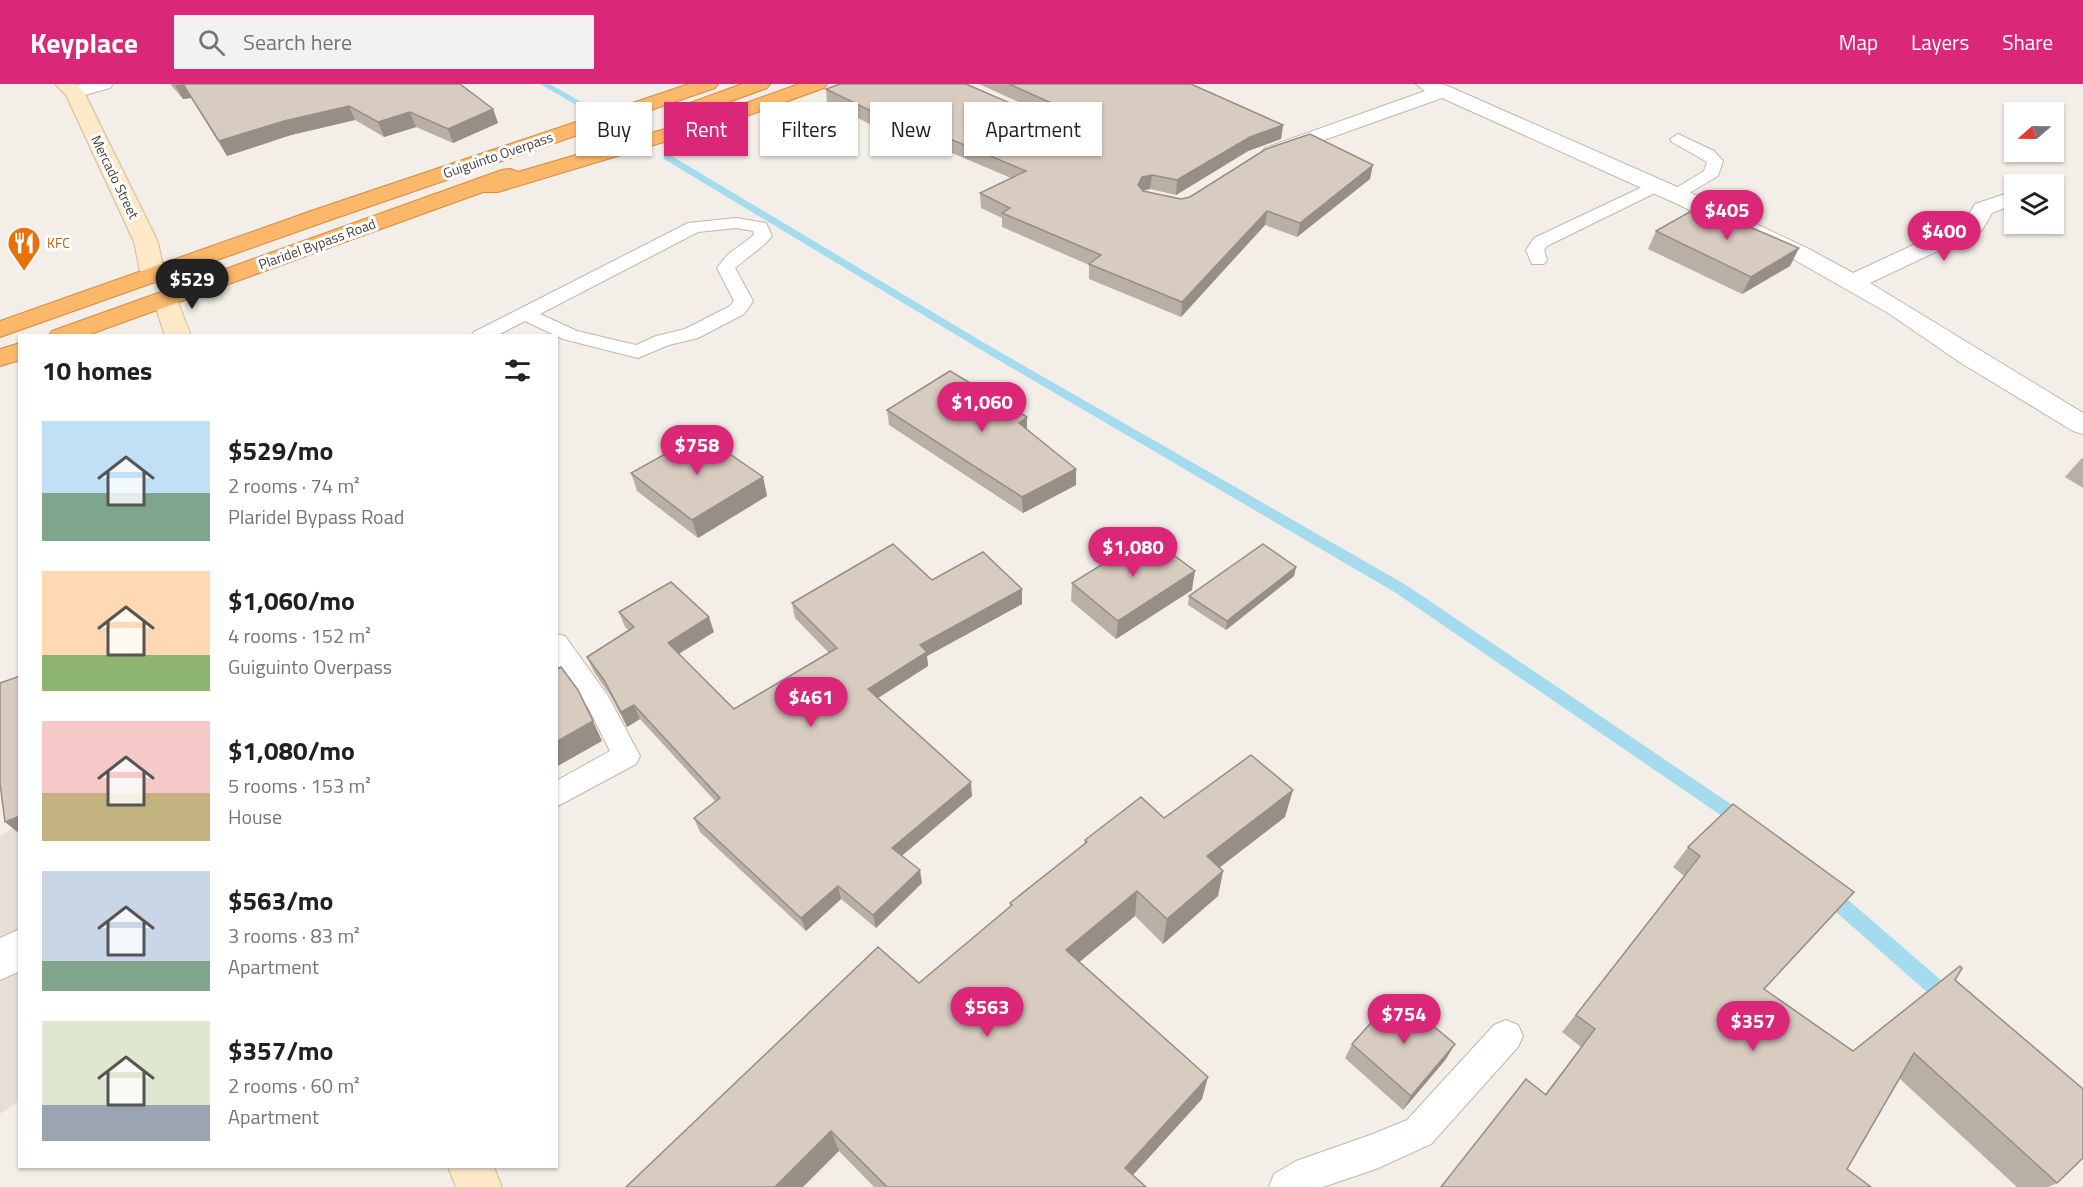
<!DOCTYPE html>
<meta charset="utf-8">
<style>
:root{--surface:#fff;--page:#f2f2f2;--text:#202124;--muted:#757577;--accent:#db2777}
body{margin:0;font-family:"Titillium Web",sans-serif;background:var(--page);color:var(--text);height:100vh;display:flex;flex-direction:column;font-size:22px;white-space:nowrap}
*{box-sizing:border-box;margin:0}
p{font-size:20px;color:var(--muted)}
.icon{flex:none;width:33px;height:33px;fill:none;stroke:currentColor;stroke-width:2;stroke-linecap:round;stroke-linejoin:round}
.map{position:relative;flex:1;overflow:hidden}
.details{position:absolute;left:18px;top:250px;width:540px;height:834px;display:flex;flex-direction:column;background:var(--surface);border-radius:0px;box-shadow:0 2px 4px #0004}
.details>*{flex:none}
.guide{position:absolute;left:576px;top:18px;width:570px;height:54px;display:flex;gap:12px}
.needle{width:39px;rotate:250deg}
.fabs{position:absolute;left:2004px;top:18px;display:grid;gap:12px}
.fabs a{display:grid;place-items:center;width:60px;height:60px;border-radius:0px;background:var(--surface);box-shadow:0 2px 4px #0004;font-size:30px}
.price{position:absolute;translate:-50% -51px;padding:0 14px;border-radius:21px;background:var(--accent);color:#fff;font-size:20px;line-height:39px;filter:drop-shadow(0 2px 3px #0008)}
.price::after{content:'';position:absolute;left:50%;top:36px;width:18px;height:14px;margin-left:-9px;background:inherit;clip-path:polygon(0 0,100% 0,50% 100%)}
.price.selected{background:#222;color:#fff}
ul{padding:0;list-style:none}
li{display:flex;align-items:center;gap:18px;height:150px;padding:0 24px}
li span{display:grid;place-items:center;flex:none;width:168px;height:120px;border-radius:0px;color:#555}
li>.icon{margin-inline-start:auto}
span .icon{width:72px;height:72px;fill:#fffc;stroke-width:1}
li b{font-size:26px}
h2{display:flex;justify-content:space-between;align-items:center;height:72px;padding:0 24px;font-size:26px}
.chip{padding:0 21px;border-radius:0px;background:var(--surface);box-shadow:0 2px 4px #0004;font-size:21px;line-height:54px}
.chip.selected{background:var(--accent);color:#fff}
header{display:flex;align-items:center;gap:36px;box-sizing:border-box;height:84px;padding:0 30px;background:var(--accent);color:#fff}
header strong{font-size:28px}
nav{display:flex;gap:33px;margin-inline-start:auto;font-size:21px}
.search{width:420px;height:54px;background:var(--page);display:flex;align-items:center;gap:15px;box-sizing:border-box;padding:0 21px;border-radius:0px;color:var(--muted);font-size:22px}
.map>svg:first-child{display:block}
.residential{fill:#e7dfd5}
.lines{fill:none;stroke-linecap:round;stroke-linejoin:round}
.stream{fill:#a4dbef;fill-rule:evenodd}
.lane-casing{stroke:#c2b7ad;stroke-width:2}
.street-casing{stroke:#c2b7ad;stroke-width:2}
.secondary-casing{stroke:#d2bb98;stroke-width:2}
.highway-casing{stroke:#da893a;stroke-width:2}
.lane{fill:#fff;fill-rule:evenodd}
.street{fill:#fff;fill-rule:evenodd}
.secondary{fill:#fde9c7;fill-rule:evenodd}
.highway{fill:#fbb76a;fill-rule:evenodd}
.wall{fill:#baafa5}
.shaded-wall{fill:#978e86}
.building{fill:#d8cbc0;stroke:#978e86;stroke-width:1.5}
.labels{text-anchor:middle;stroke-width:6;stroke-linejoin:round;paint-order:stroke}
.far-street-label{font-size:14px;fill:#463e36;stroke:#fff}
.far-food-label{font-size:14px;fill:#c56008;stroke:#fff;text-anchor:start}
</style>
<header>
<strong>Keyplace</strong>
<div class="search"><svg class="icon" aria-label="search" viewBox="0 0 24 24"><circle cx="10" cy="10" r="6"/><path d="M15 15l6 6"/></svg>Search here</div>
<nav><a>Map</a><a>Layers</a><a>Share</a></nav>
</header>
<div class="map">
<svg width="2083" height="1103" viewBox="0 0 2083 1103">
<rect width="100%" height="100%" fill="#f3eee7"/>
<polygon class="residential" points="19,740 19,1016 0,1030 0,752"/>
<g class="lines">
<g class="stream">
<polygon points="540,0 550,0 583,19 576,21"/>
<polygon points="664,71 670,71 986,260 1406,501 1750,733 1753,738 1750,743 1744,745 1738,743 1396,509 978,264 664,75"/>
<polygon points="1826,800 1832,802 1957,910 1960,916 1957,922 1950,925 1943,922 1820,814 1817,808 1820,802"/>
</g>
<g class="lane-casing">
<g id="lane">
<polygon points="1678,50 1714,67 1723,77 1718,92 1677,116 1671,115 1669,111 1671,107 1704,87 1707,78 1672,58 1670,55"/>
<polygon points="1655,97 1663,102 1661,106 1547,162 1544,166 1547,176 1544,180 1532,180 1526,166 1534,154"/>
<path d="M736 134 766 139 772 152 765 160 735 184 753 217 744 230 698 254 669 261 638 274 563 255 525 237 496 252H471L474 248 688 139ZM736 144 753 147 754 151 727 171 717 184 734 217 730 222 685 245 656 252 636 261 577 247 540 230 698 148Z"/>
<polygon points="556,550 565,552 608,612 640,672 636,680 556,723 556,697 610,667 589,625 556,579"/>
<polygon points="1506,936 1518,941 1523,952 1518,963 1431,1060 1376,1085 1323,1103 1269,1103 1274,1090 1296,1077 1373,1050 1407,1036 1494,941"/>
</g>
</g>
<g class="street-casing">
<g id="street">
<polygon points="81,0 113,0 110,4 74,14 67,12 64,8 67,4"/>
<polygon points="1416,0 1442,0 1450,3 1691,109 1809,165 1853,189 1965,137 1975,120 2014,107 2014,120 1992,129 1982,146 1870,199 2083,329 2083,350 2073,347 1961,279 1888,229 1793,175 1675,119 1442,14 1279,72 1272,74 1265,72 1262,68 1265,64 1425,7"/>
<polygon points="20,845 20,887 0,896 0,854"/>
</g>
</g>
<g class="secondary-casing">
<g id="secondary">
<polygon points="55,0 76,0 84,8 158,158 165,192 161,197 153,199 145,197 141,192 134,158 66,11"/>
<polygon points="165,208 174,210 177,215 191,252 165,252 153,215 156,210"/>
<polygon points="448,1083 494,1083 502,1103 456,1103"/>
</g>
</g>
<g class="highway-casing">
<g id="highway">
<polygon points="689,0 718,0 715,4 330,136 0,253 0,237 314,126"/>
<polygon points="742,0 770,0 767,4 693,31 679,31 676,27 679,23"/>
<polygon points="799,0 827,0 824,4 727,39 498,108 483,108 85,252 48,252 52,247 502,86 510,85 518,88 713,31"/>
<polygon points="20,259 20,276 0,282 0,265"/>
</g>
</g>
<use href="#lane" class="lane"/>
<use href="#street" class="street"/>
<use href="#secondary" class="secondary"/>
<use href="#highway" class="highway"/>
</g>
<g class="wall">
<polygon points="170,0 460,0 493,25 498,39 453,59 416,43 384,53 355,36 291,51 227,72 191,14 183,15"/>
<polygon points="979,0 1191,0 1283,41 1281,55 1248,67 1176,111 1150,105 1143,107 1181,115 1370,95 1297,153 1265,141 1181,233 1089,195 1089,181 1002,143 1002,134 981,124 980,109 1011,94 886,41 878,44 827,19 826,5 1086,52 1091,51"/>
<polygon points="1656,147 1799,164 1790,182 1742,210 1648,165"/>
<polygon points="887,326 1027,333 1027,346 1076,401 1023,429 889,341"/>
<polygon points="2083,374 2083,404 2065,393 2081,375"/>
<polygon points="631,389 763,393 767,412 698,454 637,407"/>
<polygon points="1296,483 1294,492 1226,546 1188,521 1189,512"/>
<polygon points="932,496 1022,505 1022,520 927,572 928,582 878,614 972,712 902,772 922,799 876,844 841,815 806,847 700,748 694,734 716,718 640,635 627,643 610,611 594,588 587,573 629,547 625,543 619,528 714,548 679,570 734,625 829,569 795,534 792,519"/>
<polygon points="1072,499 1192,506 1116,555 1071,517"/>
<polygon points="1733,720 1764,905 1853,967 1955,896 2057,1099 2048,1103 2017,1103 1899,994 1847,1085 1545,1010 1581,963 1562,948 1684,792 1673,783 1688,763"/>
<polygon points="1285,733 1220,783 1223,787 1218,812 1163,860 1135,832 1079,878 1202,1015 1133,1091 1146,1103 874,1103 839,1067 626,1103 919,899 1010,823 1010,819 1084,760 1085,756 1164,734"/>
<polygon points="1352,960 1446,975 1403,1026 1345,974"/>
</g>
<g class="shaded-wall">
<polygon points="183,0 191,14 183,15 175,1"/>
<polygon points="349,22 355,36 291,51 227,72 219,57 284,37"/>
<polygon points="493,25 498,39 453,59 448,45"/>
<polygon points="884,27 886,41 878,44 877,30"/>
<polygon points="410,28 416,43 384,53 378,38"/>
<polygon points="1283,41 1281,55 1248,67 1176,111 1177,96 1250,53"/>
<polygon points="1373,81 1370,95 1297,153 1300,139"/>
<polygon points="1152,91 1150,105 1141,107 1138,101 1142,93"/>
<polygon points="1267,127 1265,141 1181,233 1182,218"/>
<polygon points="1799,164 1790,182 1742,210 1751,193"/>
<polygon points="1027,333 1027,349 1019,339"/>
<polygon points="1076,385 1076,401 1023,429 1022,413"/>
<polygon points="763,393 767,412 698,454 692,436"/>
<polygon points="1296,483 1294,492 1226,546 1227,537"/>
<polygon points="1195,487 1192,506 1116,555 1118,537"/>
<polygon points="1022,505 1022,520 927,572 928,582 870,619 868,605 920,561"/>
<polygon points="709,533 714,548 673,573 668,559"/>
<polygon points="634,621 640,635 627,643 621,628"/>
<polygon points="593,637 602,657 556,683 556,658"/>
<polygon points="971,698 972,712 894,778 892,764"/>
<polygon points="1293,706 1285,733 1202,797 1207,772"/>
<polygon points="20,732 20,750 5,738"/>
<polygon points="920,786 922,799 876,844 873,831"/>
<polygon points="1223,787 1218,812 1163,860 1167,835"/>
<polygon points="838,802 841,815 806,847 801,834"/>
<polygon points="1137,807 1135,832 1065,890 1066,866"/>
<polygon points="1455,960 1446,975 1403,1026 1411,1012"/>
<polygon points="1208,993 1202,1015 1122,1103 1125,1084"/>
<polygon points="831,1047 839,1067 803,1103 775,1103"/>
</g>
<g class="building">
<polygon points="183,0 460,0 493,25 448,45 410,28 378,38 349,22 284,37 219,57"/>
<polygon points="840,0 966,0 1086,52 1094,50 1098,43 1094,38 1009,0 1191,0 1283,41 1250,53 1177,96 1152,91 1142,93 1138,101 1143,107 1181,115 1190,113 1266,65 1310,50 1373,81 1300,139 1267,127 1182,218 1089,180 1101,171 1002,129 1010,124 980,109 1026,87 884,27 877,30 826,5"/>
<polygon points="1700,122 1799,164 1751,193 1656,147"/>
<polygon points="950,287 1027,333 1019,339 1076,385 1022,413 887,326"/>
<polygon points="701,350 763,393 692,436 631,389"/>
<polygon points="1148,452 1195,487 1118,537 1072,499"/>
<polygon points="893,460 932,496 983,468 1022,505 920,561 927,568 868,605 971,698 892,764 920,786 873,831 838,802 801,834 694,734 720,714 634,621 621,628 604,596 587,573 634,543 619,528 671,498 709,533 668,559 734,625 837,564 792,519"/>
<polygon points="1263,460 1296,483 1227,537 1189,512"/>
<polygon points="561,583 578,606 593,637 556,658 556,586"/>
<polygon points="20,592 20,732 5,738 0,699 0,599"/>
<polygon points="1251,671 1293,706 1207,772 1223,787 1167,835 1137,807 1066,866 1208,993 1125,1084 1146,1103 887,1103 831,1047 775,1103 626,1103 878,863 919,899 1012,821 1010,819 1087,758 1085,756 1141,713 1164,734"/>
<polygon points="1733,720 1854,808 1764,905 1853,967 1960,882 1962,884 1955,896 2083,1005 2083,1074 2057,1099 1914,969 1847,1085 1871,1103 1441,1103 1526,995 1546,1011 1595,945 1576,931 1700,772 1688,763"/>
<polygon points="1396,911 1455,960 1411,1012 1352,960"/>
</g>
<defs>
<g id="restaurant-pin" transform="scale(1.725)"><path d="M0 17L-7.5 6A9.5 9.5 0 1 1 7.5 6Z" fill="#e8710a" stroke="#fff"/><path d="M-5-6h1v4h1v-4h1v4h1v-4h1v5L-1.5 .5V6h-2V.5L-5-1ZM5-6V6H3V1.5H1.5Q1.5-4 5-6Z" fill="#fff"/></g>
</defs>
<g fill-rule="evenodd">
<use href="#restaurant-pin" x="24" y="159"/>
</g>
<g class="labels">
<g class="far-street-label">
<text transform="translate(498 71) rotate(-19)" y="5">Guiguinto Overpass</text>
<text transform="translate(115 93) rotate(64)" y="5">Mercado Street</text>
<text transform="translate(317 160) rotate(-20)" y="5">Plaridel Bypass Road</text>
</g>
<g class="far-food-label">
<text x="47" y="164">KFC</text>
</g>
</g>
</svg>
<div class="fabs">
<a><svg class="needle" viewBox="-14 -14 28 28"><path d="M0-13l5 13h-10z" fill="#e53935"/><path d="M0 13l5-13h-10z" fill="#757577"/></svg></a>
<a><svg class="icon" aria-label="layers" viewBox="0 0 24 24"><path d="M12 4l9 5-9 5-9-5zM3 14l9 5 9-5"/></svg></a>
</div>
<b class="price" style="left:1727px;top:157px">$405</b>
<b class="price" style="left:1944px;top:178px">$400</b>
<b class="price selected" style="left:192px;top:226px">$529</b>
<b class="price" style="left:982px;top:349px">$1,060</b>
<b class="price" style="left:697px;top:392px">$758</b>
<b class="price" style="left:1133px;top:494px">$1,080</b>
<b class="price" style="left:811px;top:644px">$461</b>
<b class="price" style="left:987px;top:954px">$563</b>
<b class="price" style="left:1404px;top:961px">$754</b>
<b class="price" style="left:1753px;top:968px">$357</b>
<div class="guide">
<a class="chip">Buy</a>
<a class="chip selected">Rent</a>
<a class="chip">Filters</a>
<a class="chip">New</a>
<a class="chip">Apartment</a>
</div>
<section class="details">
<h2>10 homes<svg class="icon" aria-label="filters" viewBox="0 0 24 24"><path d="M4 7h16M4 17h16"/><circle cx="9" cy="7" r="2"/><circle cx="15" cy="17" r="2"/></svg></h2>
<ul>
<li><span style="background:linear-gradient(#bfe0f5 60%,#7fa58c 0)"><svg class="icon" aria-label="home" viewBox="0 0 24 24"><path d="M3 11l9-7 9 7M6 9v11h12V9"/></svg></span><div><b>$529/mo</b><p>2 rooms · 74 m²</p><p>Plaridel Bypass Road</p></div></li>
<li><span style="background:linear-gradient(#ffd9b3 70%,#8fb573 0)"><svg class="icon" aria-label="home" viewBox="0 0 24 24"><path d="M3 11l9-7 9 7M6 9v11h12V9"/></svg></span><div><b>$1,060/mo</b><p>4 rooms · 152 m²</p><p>Guiguinto Overpass</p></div></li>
<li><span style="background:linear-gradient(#f6c9c9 60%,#c2b280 0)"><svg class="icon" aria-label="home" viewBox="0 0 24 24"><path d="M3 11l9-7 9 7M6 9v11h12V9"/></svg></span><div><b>$1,080/mo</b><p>5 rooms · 153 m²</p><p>House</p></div></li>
<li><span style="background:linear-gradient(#c9d6e8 75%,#7fa58c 0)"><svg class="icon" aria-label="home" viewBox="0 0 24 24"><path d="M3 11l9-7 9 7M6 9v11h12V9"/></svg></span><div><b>$563/mo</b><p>3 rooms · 83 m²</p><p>Apartment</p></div></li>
<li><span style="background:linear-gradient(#dfe7d0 70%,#9aa5b1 0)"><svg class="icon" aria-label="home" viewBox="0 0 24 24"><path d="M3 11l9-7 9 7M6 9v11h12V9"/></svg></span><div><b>$357/mo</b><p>2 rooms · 60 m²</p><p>Apartment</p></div></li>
</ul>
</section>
</div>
